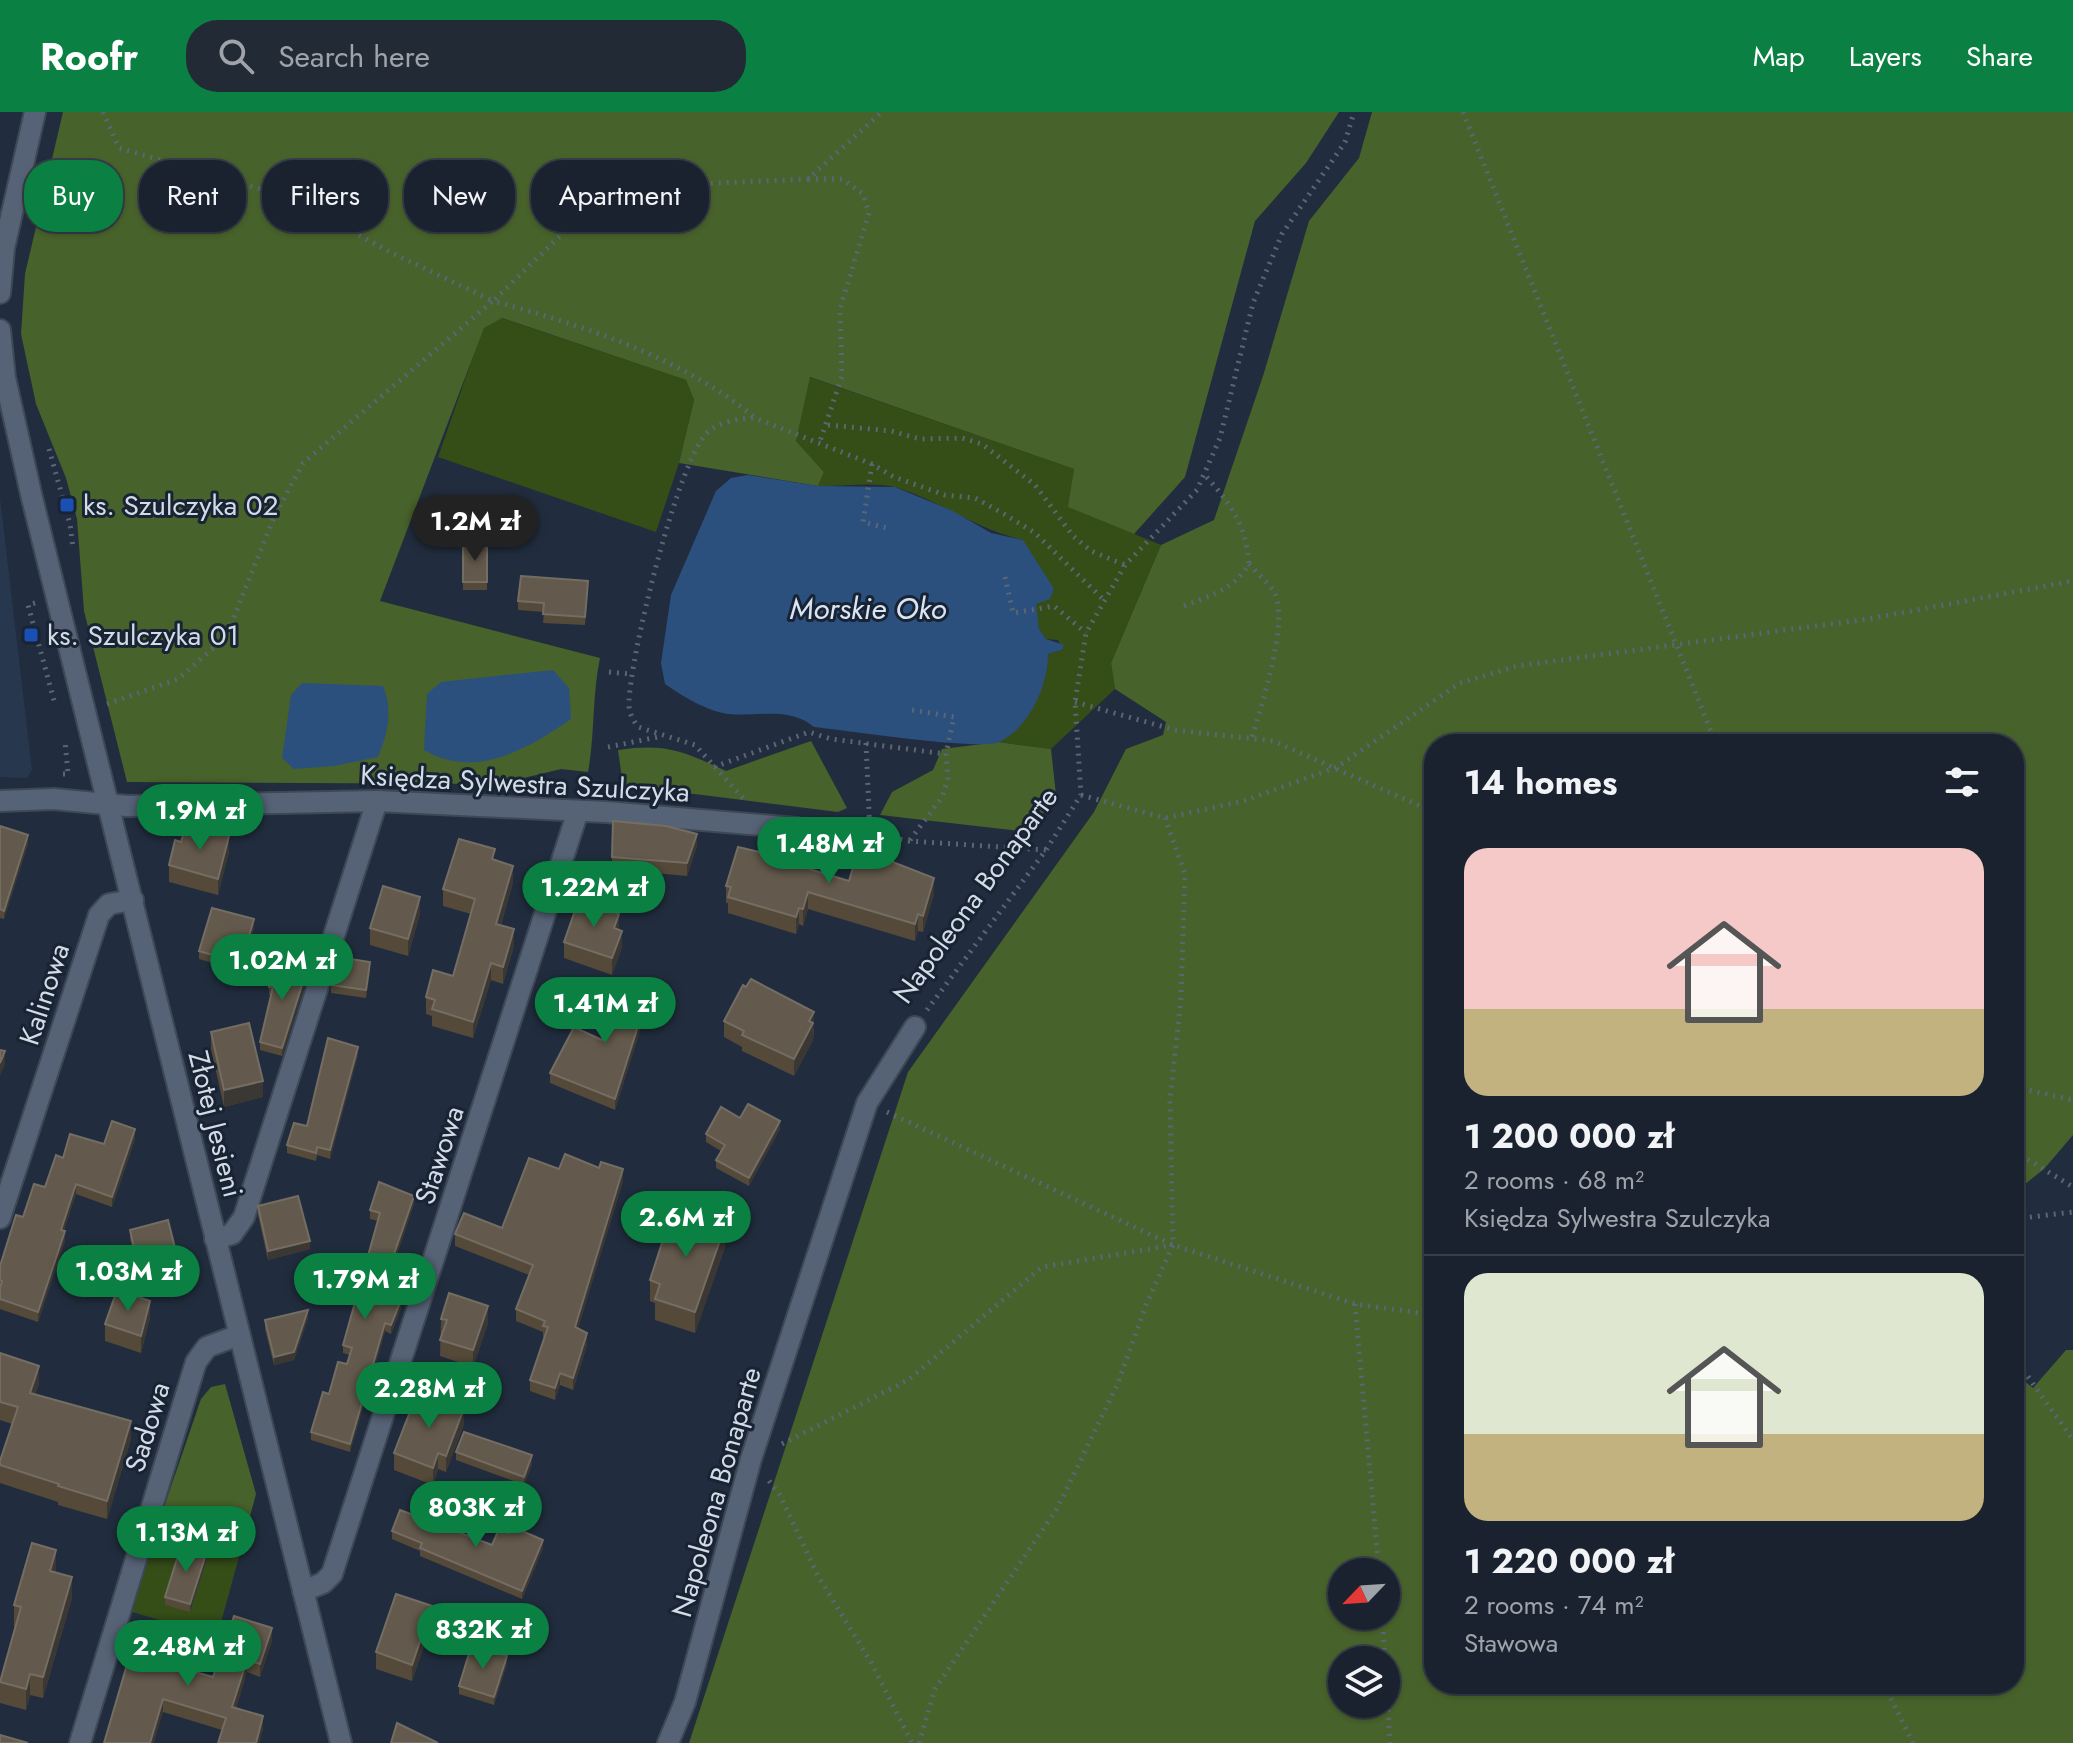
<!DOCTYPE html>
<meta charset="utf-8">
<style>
:root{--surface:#19222e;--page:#222a36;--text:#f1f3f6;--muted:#9fa4aa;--line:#373f4a;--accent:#0b8043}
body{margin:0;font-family:Jost,sans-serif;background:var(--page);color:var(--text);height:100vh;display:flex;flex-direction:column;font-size:30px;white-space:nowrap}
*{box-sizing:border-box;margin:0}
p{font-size:26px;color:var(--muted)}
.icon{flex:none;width:44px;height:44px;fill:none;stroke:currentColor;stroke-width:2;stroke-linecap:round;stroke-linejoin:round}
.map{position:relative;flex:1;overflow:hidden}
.drawer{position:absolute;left:1424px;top:622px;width:600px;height:960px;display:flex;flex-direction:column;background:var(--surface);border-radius:32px;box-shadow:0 2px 6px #0004,0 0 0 2px var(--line)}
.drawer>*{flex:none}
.hud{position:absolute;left:24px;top:48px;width:760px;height:72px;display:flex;gap:16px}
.needle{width:52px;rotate:245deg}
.controls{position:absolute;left:1328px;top:1446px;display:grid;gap:16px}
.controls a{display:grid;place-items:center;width:72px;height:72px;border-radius:50%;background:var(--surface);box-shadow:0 2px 6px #0004,0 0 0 2px var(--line);font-size:40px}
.price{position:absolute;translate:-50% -68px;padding:0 18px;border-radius:28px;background:var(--accent);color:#fff;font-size:26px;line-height:52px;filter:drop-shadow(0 2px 4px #0008)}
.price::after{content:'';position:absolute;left:50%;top:48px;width:24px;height:18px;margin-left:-12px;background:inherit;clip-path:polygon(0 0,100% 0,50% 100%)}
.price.active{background:#222;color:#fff}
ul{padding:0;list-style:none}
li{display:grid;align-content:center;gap:16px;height:424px;padding:0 40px}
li+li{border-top:2px solid var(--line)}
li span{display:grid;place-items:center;height:248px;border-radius:24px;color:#555}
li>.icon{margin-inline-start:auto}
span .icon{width:144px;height:144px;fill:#fffc;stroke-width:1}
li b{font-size:34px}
h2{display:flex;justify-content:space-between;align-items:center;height:96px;padding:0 40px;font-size:34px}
.pill{padding:0 28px;border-radius:32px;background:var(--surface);box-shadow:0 2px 6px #0004,0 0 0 2px var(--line);font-size:28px;line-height:72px}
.pill.active{background:var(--accent);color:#fff}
header{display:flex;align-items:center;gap:48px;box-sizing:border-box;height:112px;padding:0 40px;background:var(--accent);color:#fff}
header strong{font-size:38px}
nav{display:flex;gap:44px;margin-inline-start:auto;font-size:28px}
.search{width:560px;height:72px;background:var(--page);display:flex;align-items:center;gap:20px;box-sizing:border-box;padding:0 28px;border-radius:32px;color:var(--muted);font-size:30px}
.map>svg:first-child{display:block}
.built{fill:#27374d}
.green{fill:#354d17}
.forest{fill:#48622b;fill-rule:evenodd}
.water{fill:#2b507d}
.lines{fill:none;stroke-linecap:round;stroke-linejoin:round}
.street-casing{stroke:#3e4856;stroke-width:24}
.secondary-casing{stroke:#3e4856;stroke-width:24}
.path{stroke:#5b6675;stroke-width:5;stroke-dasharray:2 6;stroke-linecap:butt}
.street{stroke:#566376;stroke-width:20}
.secondary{stroke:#566376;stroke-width:20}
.wall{fill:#554939}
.shaded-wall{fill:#3b3733}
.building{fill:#63594c;stroke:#746d64;stroke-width:2}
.transit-dot{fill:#1a4fb4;stroke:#182334;stroke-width:3}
.labels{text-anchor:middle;stroke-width:6;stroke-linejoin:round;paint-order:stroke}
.poi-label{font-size:28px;fill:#d3dbe6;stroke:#182334;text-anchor:start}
.street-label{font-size:28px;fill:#d3dbe6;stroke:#182334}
.water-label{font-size:30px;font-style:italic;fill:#dae5f4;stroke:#182334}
</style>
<header>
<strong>Roofr</strong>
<div class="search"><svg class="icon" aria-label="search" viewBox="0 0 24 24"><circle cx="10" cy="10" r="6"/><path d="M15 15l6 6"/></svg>Search here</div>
<nav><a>Map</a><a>Layers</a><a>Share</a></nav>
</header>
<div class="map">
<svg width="2073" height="1631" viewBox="0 0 2073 1631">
<rect width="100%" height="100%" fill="#212d3e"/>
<polygon class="built" points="0,386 32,658 27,666 0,665"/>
<g class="green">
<polygon points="501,206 686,268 694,288 679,351 656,420 438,345 483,216"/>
<path d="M809 265 1074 357 1069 395 1161 433 1111 551 1115 577 1051 637 998 630C1033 601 1040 586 1048 542L1062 538 1058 528 1046 527 1039 517 1023 428C978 418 942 390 898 376 875 369 842 375 818 374L824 360 796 329Z"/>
<path d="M163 1398C183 1432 203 1434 239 1445L217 1525 129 1499Z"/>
</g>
<g class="forest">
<path d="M63 0H1339L1306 51 1255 109 1185 365 1134 422 1068 395 1074 357 810 265 796 329 824 360 818 374 679 351 694 288 686 268 502 206 484 216 380 489 600 546C592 584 595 622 588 660L561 657 499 672 127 670 84 499 77 407 66 366 36 292 21 222 25 162Z"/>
<path d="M1372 0H2073V1023L2044 1057 2014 1081V632H1434V1572H2014V1261L2033 1276 2066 1238H2073V1631H689L908 960 1094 700 1126 637 1163 623 1166 610 1115 577 1111 551 1161 433 1214 408 1263 264 1309 109 1359 46ZM1342 1460H1386V1504H1342ZM1342 1548H1386V1592H1342Z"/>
<path d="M811 629 847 696 838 700 623 673 618 638C666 631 683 639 726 659Z"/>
<polygon points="998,630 1051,637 1056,683 1030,720 880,703 892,680 933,658 942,637"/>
<path d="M225 1272 256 1382 239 1445C203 1434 183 1432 163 1398L201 1287 211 1275Z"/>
</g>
<g class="water">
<path d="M748 363 818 374 895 375 953 399 991 421 1023 428 1054 477 1050 487 1036 492 1039 517 1046 527 1064 533 1062 538 1048 542C1048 574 1029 616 999 630 980 639 844 618 814 615 789 594 759 605 728 602 707 599 682 584 665 572L661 551 671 483 716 379 731 366Z"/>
<path d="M553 558 569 576 571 607C528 637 475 668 424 638L427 582 441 570Z"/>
<path d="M302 571 383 574C393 598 388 621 378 645L334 654 294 657 282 646 291 583Z"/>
</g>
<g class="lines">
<g class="street-casing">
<g id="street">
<polyline points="0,689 54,687 127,694 377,689 606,700 797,716"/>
<polyline points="0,1106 99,803 109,792 133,788"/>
<polyline points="215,1127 232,1122 244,1105 377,689"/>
<polyline points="303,1479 323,1471 332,1462 578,699"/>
<polyline points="80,1631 196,1250 207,1235 239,1223"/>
<polyline points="668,1631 685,1590 751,1347 867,991 915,915"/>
</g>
</g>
<g class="secondary-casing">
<g id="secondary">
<polyline points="0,181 4,136 35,0"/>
<polyline points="0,218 5,266 32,386 341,1631"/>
</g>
</g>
<g class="path">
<polyline points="103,0 119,36 291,86 390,140 493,189 590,95 673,73 808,67 882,0"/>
<polyline points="1463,0 1716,632"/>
<polyline points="808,67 842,67 863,82 869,101 840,197 842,264 819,332"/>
<polyline points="828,313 891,319 920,327 962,326 982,332 1035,373 1073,424 1091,439 1125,453"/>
<polyline points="49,337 70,412 73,436"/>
<polyline points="872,352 863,410 891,417"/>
<path d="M1249 452C1256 460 1268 470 1274 480 1290 509 1261 593 1252 626"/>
<polyline points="1005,465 1013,501 1054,494 1086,521"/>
<polyline points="35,491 28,493 55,592"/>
<path d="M1184 494C1211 483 1233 478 1249 452 1246 412 1230 391 1204 362"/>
<polyline points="609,560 631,562"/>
<polyline points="1075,590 1175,618 1273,629 1434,700"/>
<path d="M107 592 178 567 226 525 274 405 303 351 493 189C582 213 684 246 755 306"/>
<polyline points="866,631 870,721"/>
<polyline points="608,635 663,624"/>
<polyline points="714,655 809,620 831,627 946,642"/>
<polyline points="63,662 68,662 65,629"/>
<polyline points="1081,683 1165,706 1244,689 1337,655 1460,571 1517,554 1868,507 2073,469"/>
<path d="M743 686 695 633 638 615C633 608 629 601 629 593 628 552 679 342 709 319 722 309 740 306 755 306L872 352 894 365 945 383 975 386 1004 402 1035 421 1105 489"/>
<polyline points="821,718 870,721 909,729 1046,738"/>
<polyline points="910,728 942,685 948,667 946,642 954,605 912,598"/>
<polyline points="927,898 1046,738 1081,683 1075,590 1086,521 1125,453 1197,378 1220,326 1253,191 1282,122 1345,30 1354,0"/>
<polyline points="2014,975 2073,988"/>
<polyline points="887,1000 1173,1133 1355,1192 1434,1203"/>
<polyline points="2014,1039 2073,1075"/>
<polyline points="2014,1107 2073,1100"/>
<polyline points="1355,1192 1379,1460"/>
<polyline points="2014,1245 2073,1328"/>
<polyline points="782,1332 908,1268 1042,1155 1173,1133"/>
<polyline points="769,1369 780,1383 818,1464 872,1552 912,1631"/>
<polyline points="1382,1504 1385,1548"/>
<polyline points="1386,1566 1390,1631"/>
<polyline points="1884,1572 1913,1631"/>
<polyline points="919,1631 935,1577 1058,1395 1118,1271 1146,1193 1173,1133 1170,988 1181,886 1185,762 1165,706"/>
</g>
<use href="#street" class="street"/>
<use href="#secondary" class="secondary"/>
</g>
<g class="wall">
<rect x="463" y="432" width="24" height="46"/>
<polygon points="588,477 585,513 543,511 544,500 518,498 518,489"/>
<polygon points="0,714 28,732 4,807 0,806"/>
<polygon points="697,734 687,764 612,757 612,745"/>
<polygon points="229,740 218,783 169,770 169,753"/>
<polygon points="495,748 513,770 501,813 514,834 503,872 491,868 473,926 432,914 432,904 426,902 426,885 453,864 471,802 443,794 443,777"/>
<polygon points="794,752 849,769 934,782 923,820 918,819 915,829 808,797 803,814 799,812 796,822 728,801 728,791 726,791 726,774"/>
<polygon points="420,802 408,844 370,833 370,816"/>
<polygon points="254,816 251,825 258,835 251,862 199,847 199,839"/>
<polygon points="619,818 622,835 612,863 564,846 564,830"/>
<polygon points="370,858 366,886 331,881 331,873"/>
<polygon points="308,863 282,944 260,938 260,930 271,883 269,883 269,875"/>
<polygon points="650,887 615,998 550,971 550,961 602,928"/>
<polygon points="724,909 814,917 813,928 794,964 742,939 742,935 724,925"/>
<polygon points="211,920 263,985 224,995 211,937"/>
<polygon points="358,943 330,1047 317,1043 316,1049 287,1041 287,1033 307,1014"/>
<polygon points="740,1006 780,1017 749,1074 716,1056 716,1048 721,1039 706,1030 706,1022"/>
<polygon points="135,1027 112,1095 76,1082 64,1118 65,1129 38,1210 0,1197 0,1154 23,1105 45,1075 63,1046"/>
<polygon points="559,1057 623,1069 578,1216 587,1233 573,1278 560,1273 555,1288 530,1279 530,1268 545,1226 543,1225 543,1220 516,1209 516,1197 529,1163 455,1134 455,1122 502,1116"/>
<polygon points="414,1092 384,1181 401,1196 391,1222 385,1219 350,1340 311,1328 311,1320 329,1282 347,1252 350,1243 343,1241 343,1233 378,1109 370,1107 370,1098"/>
<polygon points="258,1094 310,1137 268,1148 258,1103"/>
<polygon points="130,1118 180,1165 141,1174 130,1126"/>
<polygon points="725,1135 695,1221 655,1208 655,1191 650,1189 650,1168"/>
<polygon points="150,1206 141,1241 105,1229 105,1212"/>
<polygon points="308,1206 294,1248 274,1253 265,1217 265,1208"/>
<polygon points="441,1207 488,1211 473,1255 440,1244"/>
<polygon points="0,1241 39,1272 35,1282 131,1327 107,1407 58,1393 58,1390 0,1371 0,1349 12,1312 0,1308"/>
<polygon points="464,1312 446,1360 438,1357 433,1373 394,1358 394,1341"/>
<polygon points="456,1340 532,1352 524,1373 456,1348"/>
<polygon points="392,1419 492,1433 543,1436 522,1487 420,1444 420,1439 392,1427"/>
<polygon points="207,1447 190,1500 165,1493 165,1485"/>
<polygon points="72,1486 43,1586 30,1583 26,1598 0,1591 0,1570 15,1515 14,1515 14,1493"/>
<polygon points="432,1511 412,1569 376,1557 376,1540"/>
<polygon points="272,1529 260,1565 247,1560 236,1596 263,1617 259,1631 218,1631 222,1618 163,1600 104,1631 158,1541 156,1549 213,1565"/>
<polygon points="507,1552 494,1593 459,1582 459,1574"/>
</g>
<g class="shaded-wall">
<polygon points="697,722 697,734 687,764 687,751"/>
<polygon points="28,723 28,732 4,807 4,799"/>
<polygon points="229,724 229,740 218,783 218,767"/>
<polygon points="513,754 513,770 496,829 496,812"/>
<polygon points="934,766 934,782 923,820 923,804"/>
<polygon points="808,780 808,797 803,814 803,797"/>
<polygon points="420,785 420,802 408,844 408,827"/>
<polygon points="799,796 799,812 796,822 796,805"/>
<polygon points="619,802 619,819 614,816"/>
<polygon points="918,802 918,819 915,829 915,812"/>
<polygon points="254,807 254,816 249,832 249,824"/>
<polygon points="514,817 514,834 503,872 503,855"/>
<polygon points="622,819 622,835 612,863 612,846"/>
<polygon points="258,827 258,835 251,862 251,854"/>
<polygon points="370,850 370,858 366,886 366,878"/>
<polygon points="491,851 491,868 473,926 473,910"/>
<polygon points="308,854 308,863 282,944 282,936"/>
<polygon points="650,876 650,887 615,998 615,987"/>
<polygon points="814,900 813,928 794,964 794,947"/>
<polygon points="358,935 358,943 330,1047 330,1038"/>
<polygon points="5,939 5,952 0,964 0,951"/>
<polygon points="263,969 263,985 224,995 224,978"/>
<polygon points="780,1009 780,1017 749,1074 749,1066"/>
<polygon points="135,1017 135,1027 112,1095 112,1085"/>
<polygon points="623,1057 623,1069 575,1227 575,1215"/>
<polygon points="76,1072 76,1082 61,1127 61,1118"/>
<polygon points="414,1084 414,1092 381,1189 381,1180"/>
<polygon points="725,1114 725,1135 695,1221 695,1200"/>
<polygon points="65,1119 65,1129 38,1210 38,1200"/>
<polygon points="310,1129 310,1137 268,1148 268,1139"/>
<polygon points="180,1156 180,1165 141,1174 141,1166"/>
<polygon points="401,1188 401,1196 391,1222 391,1213"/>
<polygon points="150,1189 150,1206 141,1241 141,1224"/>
<polygon points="488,1194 488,1211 473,1255 473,1238"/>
<polygon points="308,1198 308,1206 294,1248 274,1253 274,1245"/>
<polygon points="385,1211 385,1219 350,1340 350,1332"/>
<polygon points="587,1221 587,1233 573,1278 573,1266"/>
<polygon points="39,1254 39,1272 30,1299 30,1281"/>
<polygon points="560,1261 560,1273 555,1288 555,1276"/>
<polygon points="464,1296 464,1312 446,1360 446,1344"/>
<polygon points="131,1309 131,1327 107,1407 107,1389"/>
<polygon points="438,1341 438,1357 433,1373 433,1356"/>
<polygon points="532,1343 532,1352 524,1373 524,1365"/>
<polygon points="543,1428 543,1436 522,1487 522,1479"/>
<polygon points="56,1438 56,1459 50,1480 50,1459"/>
<polygon points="207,1439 207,1447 190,1500 190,1492"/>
<polygon points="72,1465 72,1486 43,1586 43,1565"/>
<polygon points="432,1494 432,1511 412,1569 412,1553"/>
<polygon points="272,1516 272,1529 260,1565 260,1552"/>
<polygon points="158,1528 158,1541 152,1561 152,1548"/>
<polygon points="507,1544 507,1552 494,1593 494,1585"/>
<polygon points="247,1548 247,1560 232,1608 232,1595"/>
<polygon points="30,1562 30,1583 26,1598 26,1577"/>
<polygon points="163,1587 163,1600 154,1631 150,1631"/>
<polygon points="263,1604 263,1617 259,1631 256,1631"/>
</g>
<g class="building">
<rect x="463" y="432" width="24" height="38"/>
<polygon points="521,464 588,469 585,505 543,502 544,491 518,489"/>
<polygon points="613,709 666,714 697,722 687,751 612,745"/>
<polygon points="186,713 229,724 218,767 169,753 175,728 181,730"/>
<polygon points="0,714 28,723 4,799 0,797"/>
<polygon points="459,727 495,737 492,747 513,754 496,812 514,817 503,855 491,851 473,910 432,897 435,888 426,885 433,858 453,864 475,787 443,777"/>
<polygon points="738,735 794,748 793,752 849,769 857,742 879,748 880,745 934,766 923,804 918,802 915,812 808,780 803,797 799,796 796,805 728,785 731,775 726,774"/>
<polygon points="383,774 420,785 408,827 370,816"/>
<polygon points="579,787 619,802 614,816 622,819 612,846 564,830"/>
<polygon points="212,796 254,807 249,824 258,827 251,854 199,839"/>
<polygon points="338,845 370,850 366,878 331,873"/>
<polygon points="272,851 308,854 282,936 260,930 273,875 269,875"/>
<polygon points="620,867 650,876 615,987 550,961 574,915 602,928"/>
<polygon points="751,867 814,900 809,909 813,911 794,947 742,923 744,919 724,909 743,873 746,875"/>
<polygon points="249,911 263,969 224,978 211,920"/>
<polygon points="328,926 358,935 330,1038 317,1035 316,1041 287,1033 294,1011 307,1014"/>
<polygon points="0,938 5,939 0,951"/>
<polygon points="748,992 780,1009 749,1066 716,1048 725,1033 706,1022 721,995 740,1006"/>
<polygon points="112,1009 135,1017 112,1085 76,1072 61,1118 65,1119 38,1200 0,1187 0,1176 2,1169 0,1168 0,1154 16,1103 23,1105 34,1072 45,1075 56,1043 63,1046 70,1022 104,1032"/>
<polygon points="565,1042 599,1056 601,1050 623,1057 575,1215 587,1221 573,1266 560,1261 555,1276 530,1268 548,1215 543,1214 545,1209 516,1197 533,1153 455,1122 464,1101 502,1116 529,1046 559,1057"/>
<polygon points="379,1070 414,1084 381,1180 401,1188 391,1213 385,1211 350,1332 311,1320 323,1280 329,1282 338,1250 347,1252 352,1236 343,1233 380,1101 370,1098"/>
<polygon points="298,1084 310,1129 268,1139 258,1094"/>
<polygon points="673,1097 725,1114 695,1200 655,1187 660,1172 650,1168"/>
<polygon points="168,1108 180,1156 141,1166 130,1118"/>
<polygon points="117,1178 150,1189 141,1224 105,1212"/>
<polygon points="449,1181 488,1194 473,1238 440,1228 447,1208 441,1207"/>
<polygon points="308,1198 294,1240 274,1245 265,1208"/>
<polygon points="0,1241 39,1254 30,1281 131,1309 107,1389 58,1374 59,1372 0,1353 0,1349 18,1295 0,1290"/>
<polygon points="418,1279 464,1296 446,1344 438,1341 433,1356 394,1341"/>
<polygon points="464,1320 532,1343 524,1365 456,1340"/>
<polygon points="400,1398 492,1433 499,1417 508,1421 511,1414 543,1428 522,1479 420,1436 422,1431 392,1419"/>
<polygon points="32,1431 56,1438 50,1459 72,1465 43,1565 30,1562 26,1577 0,1570 21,1495 14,1493"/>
<polygon points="182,1431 207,1439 190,1492 165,1485"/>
<polygon points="396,1482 432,1494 412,1553 376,1540"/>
<polygon points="234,1504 272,1516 260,1552 247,1548 232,1595 263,1604 256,1631 218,1631 226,1606 163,1587 150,1631 104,1631 136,1522 158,1528 152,1548 213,1565"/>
<polygon points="472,1532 507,1544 494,1585 459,1574"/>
<polygon points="397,1611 438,1631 391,1631"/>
<polygon points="0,1623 28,1631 0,1631"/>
</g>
<g class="transit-dot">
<rect x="59" y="385" width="16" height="16" rx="4"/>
<rect x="23" y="515" width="16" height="16" rx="4"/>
</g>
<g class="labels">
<g class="poi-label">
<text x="83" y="403">ks. Szulczyka 02</text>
<text x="47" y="533">ks. Szulczyka 01</text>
</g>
<g class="street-label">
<text transform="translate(525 671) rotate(3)" y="10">Księdza Sylwestra Szulczyka</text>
<text transform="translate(975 783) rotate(-54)" y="10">Napoleona Bonaparte</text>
<text transform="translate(44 882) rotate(-72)" y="10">Kalinowa</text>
<text transform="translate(216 1012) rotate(76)" y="10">Złotej Jesieni</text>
<text transform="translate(439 1043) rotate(-72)" y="10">Stawowa</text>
<text transform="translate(147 1315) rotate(-73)" y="10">Sadowa</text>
<text transform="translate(716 1380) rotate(-74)" y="10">Napoleona Bonaparte</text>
</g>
<g class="water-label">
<text x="868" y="507">Morskie Oko</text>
</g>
</g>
</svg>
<div class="controls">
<a><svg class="needle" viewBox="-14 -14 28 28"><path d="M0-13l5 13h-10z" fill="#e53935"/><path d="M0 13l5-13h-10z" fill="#9fa4aa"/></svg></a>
<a><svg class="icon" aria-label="layers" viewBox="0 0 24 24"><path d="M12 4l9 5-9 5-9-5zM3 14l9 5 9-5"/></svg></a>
</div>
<b class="price active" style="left:475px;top:451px">1.2M zł</b>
<b class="price" style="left:200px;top:740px">1.9M zł</b>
<b class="price" style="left:829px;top:773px">1.48M zł</b>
<b class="price" style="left:594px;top:817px">1.22M zł</b>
<b class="price" style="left:282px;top:890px">1.02M zł</b>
<b class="price" style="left:605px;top:933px">1.41M zł</b>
<b class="price" style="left:686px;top:1147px">2.6M zł</b>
<b class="price" style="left:128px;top:1201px">1.03M zł</b>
<b class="price" style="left:365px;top:1209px">1.79M zł</b>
<b class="price" style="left:429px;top:1318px">2.28M zł</b>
<b class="price" style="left:476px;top:1437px">803K zł</b>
<b class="price" style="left:186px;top:1462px">1.13M zł</b>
<b class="price" style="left:483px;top:1559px">832K zł</b>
<b class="price" style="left:188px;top:1576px">2.48M zł</b>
<div class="hud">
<a class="pill active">Buy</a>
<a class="pill">Rent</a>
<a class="pill">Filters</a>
<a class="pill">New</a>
<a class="pill">Apartment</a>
</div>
<section class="drawer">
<h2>14 homes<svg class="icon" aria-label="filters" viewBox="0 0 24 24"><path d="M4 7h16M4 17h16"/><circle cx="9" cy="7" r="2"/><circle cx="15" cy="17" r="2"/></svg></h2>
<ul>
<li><span style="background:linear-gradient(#f6c9c9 65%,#c2b280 0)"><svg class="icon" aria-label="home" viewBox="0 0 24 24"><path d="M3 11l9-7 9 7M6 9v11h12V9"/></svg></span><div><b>1 200 000 zł</b><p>2 rooms · 68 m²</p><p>Księdza Sylwestra Szulczyka</p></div></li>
<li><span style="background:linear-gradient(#dfe7d0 65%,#c2b280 0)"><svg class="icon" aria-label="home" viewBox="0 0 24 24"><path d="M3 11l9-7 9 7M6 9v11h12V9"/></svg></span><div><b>1 220 000 zł</b><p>2 rooms · 74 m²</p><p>Stawowa</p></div></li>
</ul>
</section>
</div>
